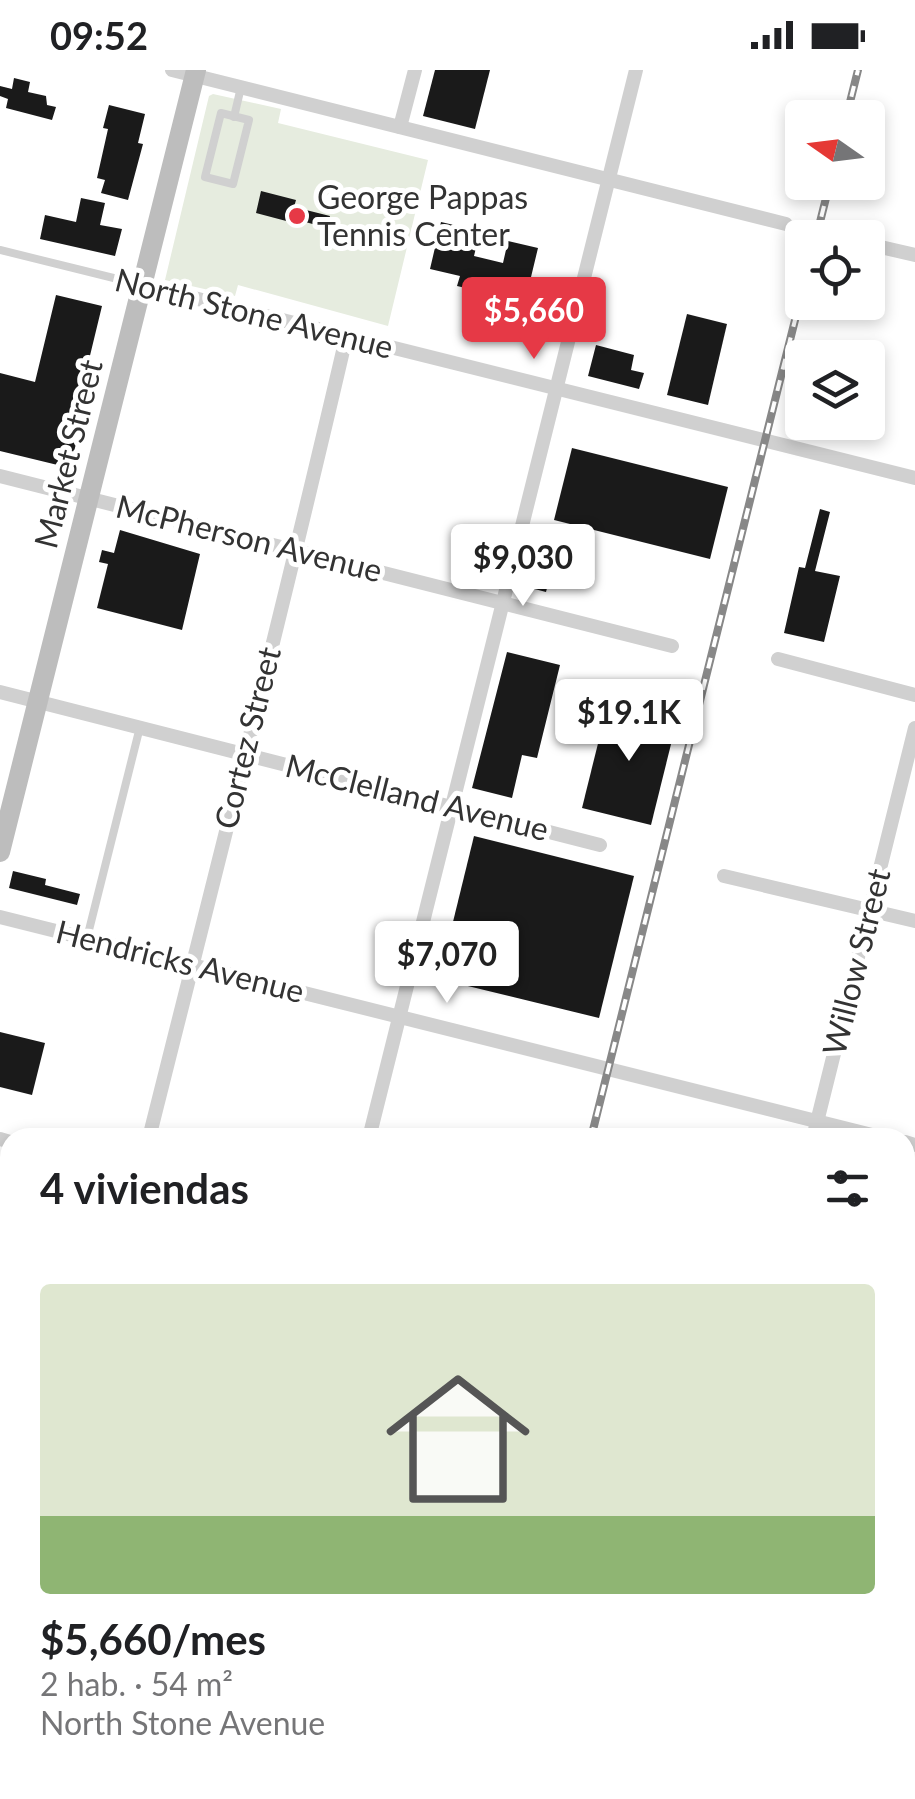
<!DOCTYPE html>
<html lang="es">
<meta charset="utf-8">
<style>
:root{--surface:#fff;--page:#f2f2f2;--text:#202124;--muted:#757577;--accent:#e63946}
body{margin:0;font-family:Lato,sans-serif;background:var(--page);color:var(--text);height:100vh;display:flex;flex-direction:column;font-size:38px;white-space:nowrap}
*{box-sizing:border-box;margin:0}
p{font-size:32px;color:var(--muted)}
.icon{flex:none;width:55px;height:55px;fill:none;stroke:currentColor;stroke-width:2;stroke-linecap:round;stroke-linejoin:round}
.map{position:relative;flex:1;overflow:hidden}
.sheet{position:absolute;left:0px;top:1058px;width:915px;height:672px;display:flex;flex-direction:column;background:var(--surface);border-radius:30px 30px 0 0;box-shadow:0 5px 15px #0003}
.sheet>*{flex:none}
.needle{width:65px;rotate:284deg}
.controls{position:absolute;left:785px;top:30px;display:grid;gap:20px}
.controls a{display:grid;place-items:center;width:100px;height:100px;border-radius:10px;background:var(--surface);box-shadow:0 5px 15px #0003;font-size:50px}
.price{position:absolute;translate:-50% -85px;padding:0 22px;border-radius:10px;background:#fff;color:#222;font-size:32px;line-height:65px;filter:drop-shadow(0 2px 5px #0008)}
.price::after{content:'';position:absolute;left:50%;top:60px;width:30px;height:22px;margin-left:-15px;background:inherit;clip-path:polygon(0 0,100% 0,50% 100%)}
.price.current{background:var(--accent);color:#fff}
ul{padding:0;list-style:none}
li{display:grid;align-content:center;gap:20px;height:530px;padding:0 40px}
li span{display:grid;place-items:center;height:310px;border-radius:10px;color:#555}
li>.icon{margin-inline-start:auto}
span .icon{width:180px;height:180px;fill:#fffc;stroke-width:1}
li b{font-size:42px}
h2{display:flex;justify-content:space-between;align-items:center;height:120px;padding:0 40px;font-size:42px}
.status{display:flex;justify-content:space-between;align-items:center;height:70px;padding:0 50px;background:var(--surface);direction:ltr}
.status svg{height:28px;fill:currentColor}
.map>svg:first-child{display:block}
.green{fill:#e6ecdf}
.building{fill:#1a1a1a}
.lines{fill:none;stroke-linecap:round;stroke-linejoin:round}
.lane{stroke:#d0d0d0;stroke-width:8}
.street{stroke:#d0d0d0;stroke-width:14}
.secondary{stroke:#bdbdbd;stroke-width:20}
.rail-casing{stroke:#888;stroke-width:8}
.rail{stroke:#fff;stroke-width:4;stroke-dasharray:11;stroke-linecap:butt}
.poi-dot{fill:#e63946;stroke:#fff;stroke-width:4}
.labels{text-anchor:middle;stroke-width:10;stroke-linejoin:round;paint-order:stroke}
.poi-label{font-size:32px;fill:#333;stroke:#fff;text-anchor:start}
.street-label{font-size:32px;fill:#333;stroke:#fff}
</style>
<div class="status"><b>09:52</b><svg viewBox="0 0 49 12"><path d="M0 12V9h3v3zM5 12V6h3v6zM10 12V3h3v9zM15 12V0h3v12zM26 1h20v11H26zM47 4h2v5h-2z"/></svg></div>
<div class="map">
<svg width="915" height="1729" viewBox="0 0 915 1729">
<rect width="100%" height="100%" fill="#fff"/>
<polygon class="green" points="213,24 281,39 278,53 428,90 388,256 238,215 235,226 165,210 209,26"/>
<g class="building">
<polygon points="435,0 490,0 475,59 423,46"/>
<polygon points="14,8 30,12 28,22 46,26 47,35 56,37 52,50 6,38 8,29 0,26 0,16 12,19"/>
<polygon points="109,35 145,44 138,73 143,74 128,130 101,123 105,110 97,108 108,59 103,58"/>
<polygon points="261,121 296,130 294,137 330,146 327,158 291,148 290,152 256,143"/>
<polygon points="81,128 105,133 100,155 122,159 115,186 40,169 45,145 76,152"/>
<polygon points="441,152 480,161 474,186 503,193 508,171 538,178 525,232 457,216 460,206 430,199"/>
<polygon points="56,225 102,236 79,331 86,333 70,398 0,381 0,303 35,312"/>
<polygon points="687,244 727,254 708,335 667,325"/>
<polygon points="596,275 634,285 631,300 644,303 639,319 588,306"/>
<polygon points="572,378 728,417 710,489 554,450"/>
<polygon points="820,439 830,442 815,501 840,506 824,572 784,563 799,497 805,498"/>
<polygon points="120,460 200,484 182,560 97,538 108,494 99,492 102,480 114,483"/>
<polygon points="537,479 556,484 546,522 527,517"/>
<polygon points="507,582 560,595 537,688 522,685 512,728 472,718"/>
<polygon points="608,633 677,650 651,755 582,738"/>
<polygon points="474,766 634,806 599,948 439,909"/>
<polygon points="13,801 46,809 45,815 80,824 77,835 9,818"/>
<polygon points="0,962 45,973 32,1025 0,1017"/>
</g>
<g class="lines">
<g class="lane">
<polygon points="221,43 249,50 233,114 205,107"/>
<polyline points="234,47 241,17"/>
<polyline points="0,180 142,215"/>
<polyline points="87,868 140,657"/>
<polyline points="905,1483 915,1484"/>
<polyline points="905,1630 915,1623"/>
<polyline points="856,1720 861,1729"/>
</g>
<g class="street">
<polyline points="172,0 786,154"/>
<polyline points="400,57 415,0"/>
<polyline points="872,175 915,185"/>
<polyline points="142,215 915,408"/>
<polyline points="0,406 672,576"/>
<polyline points="778,589 915,625"/>
<polyline points="0,622 600,775"/>
<polyline points="724,806 915,851"/>
<polyline points="0,847 884,1068"/>
<path d="M149 1068C216 801 284 535 346 268"/>
<polyline points="369,1068 636,0"/>
<polyline points="813,1068 915,658"/>
<polyline points="0,1069 10,1072"/>
<polyline points="905,1072 915,1075"/>
<polyline points="0,1291 10,1294"/>
<polyline points="0,1518 10,1520"/>
<polyline points="0,1666 10,1624"/>
<polyline points="203,1729 205,1720"/>
</g>
<polyline class="secondary" points="0,782 196,0"/>
<g class="rail-casing">
<g id="rail">
<polyline points="846,48 858,0"/>
<polyline points="816,168 830,112"/>
<polyline points="591,1068 802,222"/>
<polyline points="366,1729 372,1720"/>
</g>
</g>
<use href="#rail" class="rail"/>
</g>
<circle class="poi-dot" cx="297" cy="146" r="10"/>
<g class="labels">
<g class="poi-label">
<text x="317" y="139">George Pappas<tspan x="317" dy="37">Tennis Center</tspan></text>
</g>
<g class="street-label">
<text transform="translate(254 244) rotate(14)" y="11">North Stone Avenue</text>
<text transform="translate(69 384) rotate(-76)" y="11">Market Street</text>
<text transform="translate(249 469) rotate(14)" y="11">McPherson Avenue</text>
<text transform="translate(248 668) rotate(-76)" y="11">Cortez Street</text>
<text transform="translate(417 728) rotate(14)" y="11">McClelland Avenue</text>
<text transform="translate(180 892) rotate(14)" y="11">Hendricks Avenue</text>
<text transform="translate(857 892) rotate(-76)" y="11">Willow Street</text>
</g>
</g>
</svg>
<div class="controls">
<a><svg class="needle" viewBox="-14 -14 28 28"><path d="M0-13l5 13h-10z" fill="#e53935"/><path d="M0 13l5-13h-10z" fill="#757577"/></svg></a>
<a><svg class="icon" aria-label="locate" viewBox="0 0 24 24"><circle cx="12" cy="12" r="6"/><path d="M12 2v4M12 18v4M2 12h4M18 12h4"/></svg></a>
<a><svg class="icon" aria-label="layers" viewBox="0 0 24 24"><path d="M12 4l9 5-9 5-9-5zM3 14l9 5 9-5"/></svg></a>
</div>
<b class="price current" style="left:534px;top:292px">$5,660</b>
<b class="price" style="left:523px;top:539px">$9,030</b>
<b class="price" style="left:629px;top:694px">$19.1K</b>
<b class="price" style="left:447px;top:936px">$7,070</b>
<section class="sheet">
<h2>4 viviendas<svg class="icon" aria-label="filters" viewBox="0 0 24 24"><path d="M4 7h16M4 17h16"/><circle cx="9" cy="7" r="2"/><circle cx="15" cy="17" r="2"/></svg></h2>
<ul>
<li><span style="background:linear-gradient(#dfe7d0 75%,#8fb573 0)"><svg class="icon" aria-label="home" viewBox="0 0 24 24"><path d="M3 11l9-7 9 7M6 9v11h12V9"/></svg></span><div><b>$5,660/mes</b><p>2 hab. · 54 m²</p><p>North Stone Avenue</p></div></li>
</ul>
</section>
</div>
